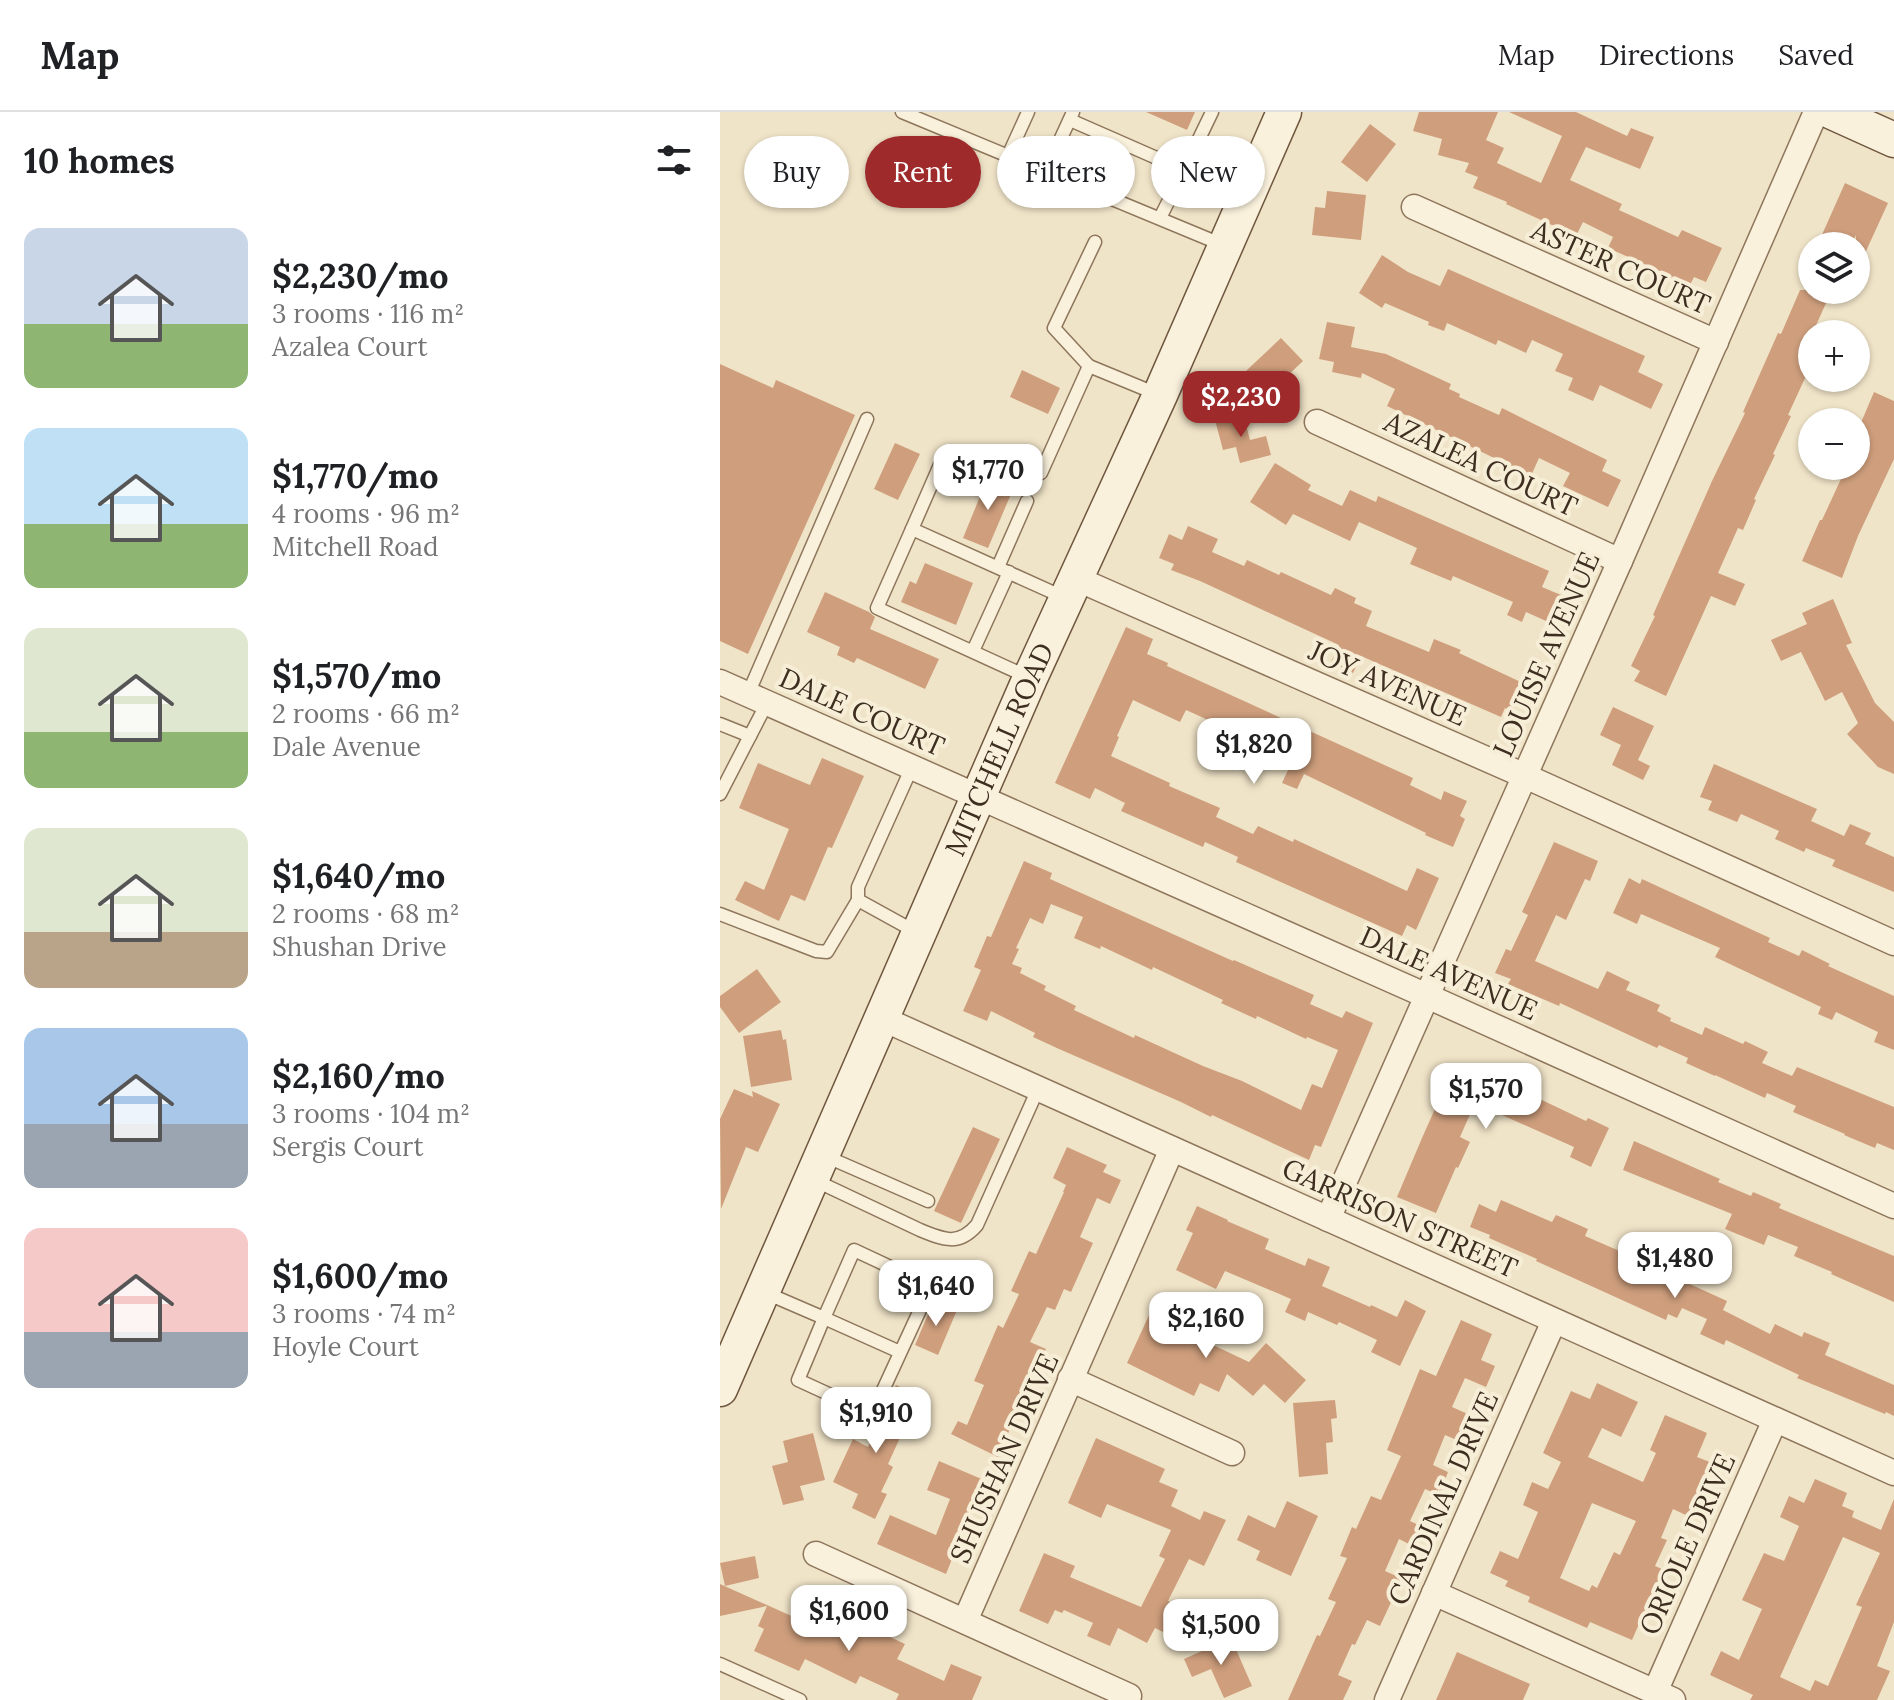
<!DOCTYPE html>
<meta charset="utf-8">
<style>
:root{--surface:#fff;--page:#f2f2f2;--text:#202124;--muted:#757577;--line:#e0e0e0;--accent:#9e2a2b}
body{margin:0;font-family:Lora,serif;background:var(--page);color:var(--text);height:100vh;display:flex;flex-direction:column;font-size:30px;white-space:nowrap}
*{box-sizing:border-box;margin:0}
p{font-size:26px;color:var(--muted)}
.icon{flex:none;width:44px;height:44px;fill:none;stroke:currentColor;stroke-width:2;stroke-linecap:round;stroke-linejoin:round}
.map{position:relative;flex:1;overflow:hidden}
.panel{display:flex;flex-direction:column;background:var(--surface);width:720px}
.panel>*{flex:none}
.guide{position:absolute;left:24px;top:24px;width:760px;height:72px;display:flex;gap:16px}
.tools{position:absolute;left:1078px;top:120px;display:grid;gap:16px}
.tools a{display:grid;place-items:center;width:72px;height:72px;border-radius:50%;background:var(--surface);box-shadow:0 2px 6px #0004;font-size:40px}
.price{position:absolute;translate:-50% -68px;padding:0 18px;border-radius:16px;background:#fff;color:#222;font-size:26px;line-height:52px;filter:drop-shadow(0 2px 4px #0008)}
.price::after{content:'';position:absolute;left:50%;top:48px;width:24px;height:18px;margin-left:-12px;background:inherit;clip-path:polygon(0 0,100% 0,50% 100%)}
.price.on{background:var(--accent);color:#fff}
ul{padding:0;list-style:none}
li{display:flex;align-items:center;gap:24px;height:200px;padding:0 24px}
li span{display:grid;place-items:center;flex:none;width:224px;height:160px;border-radius:16px;color:#555}
li>.icon{margin-inline-start:auto}
span .icon{width:96px;height:96px;fill:#fffc;stroke-width:1}
li b{font-size:34px}
h2{display:flex;justify-content:space-between;align-items:center;height:96px;padding:0 24px;font-size:34px}
.chip{padding:0 28px;border-radius:36px;background:var(--surface);box-shadow:0 2px 6px #0004;font-size:28px;line-height:72px}
.chip.on{background:var(--accent);color:#fff}
header{display:flex;align-items:center;gap:48px;box-sizing:border-box;height:112px;padding:0 40px;background:var(--surface);border-bottom:2px solid var(--line)}
header strong{font-size:38px}
nav{display:flex;gap:44px;margin-inline-start:auto;font-size:28px}
main{display:flex;flex:1;min-height:0}
.map>svg:first-child{display:block}
.building{fill:#cf9f7d;fill-rule:evenodd}
.lines{fill:none;stroke-linecap:round;stroke-linejoin:round}
.service-casing{stroke:#8d765c;stroke-width:15}
.minor-casing{stroke:#8d765c;stroke-width:27}
.secondary-casing{stroke:#6f573f;stroke-width:37}
.service{stroke:#faf1dc;stroke-width:12}
.minor{stroke:#faf1dc;stroke-width:24}
.secondary{stroke:#faf1dc;stroke-width:34}
.labels{text-anchor:middle;stroke-width:8;stroke-linejoin:round;paint-order:stroke}
.street-label{font-size:28px;fill:#3d2e20;stroke:#f7eed8}
</style>
<header>
<strong>Map</strong>
<nav><a>Map</a><a>Directions</a><a>Saved</a></nav>
</header>
<main>
<section class="panel">
<h2>10 homes<svg class="icon" aria-label="filters" viewBox="0 0 24 24"><path d="M4 7h16M4 17h16"/><circle cx="9" cy="7" r="2"/><circle cx="15" cy="17" r="2"/></svg></h2>
<ul>
<li><span style="background:linear-gradient(#c9d6e8 60%,#8fb573 0)"><svg class="icon" aria-label="home" viewBox="0 0 24 24"><path d="M3 11l9-7 9 7M6 9v11h12V9"/></svg></span><div><b>$2,230/mo</b><p>3 rooms · 116 m²</p><p>Azalea Court</p></div></li>
<li><span style="background:linear-gradient(#bfe0f5 60%,#8fb573 0)"><svg class="icon" aria-label="home" viewBox="0 0 24 24"><path d="M3 11l9-7 9 7M6 9v11h12V9"/></svg></span><div><b>$1,770/mo</b><p>4 rooms · 96 m²</p><p>Mitchell Road</p></div></li>
<li><span style="background:linear-gradient(#dfe7d0 65%,#8fb573 0)"><svg class="icon" aria-label="home" viewBox="0 0 24 24"><path d="M3 11l9-7 9 7M6 9v11h12V9"/></svg></span><div><b>$1,570/mo</b><p>2 rooms · 66 m²</p><p>Dale Avenue</p></div></li>
<li><span style="background:linear-gradient(#dfe7d0 65%,#b9a48a 0)"><svg class="icon" aria-label="home" viewBox="0 0 24 24"><path d="M3 11l9-7 9 7M6 9v11h12V9"/></svg></span><div><b>$1,640/mo</b><p>2 rooms · 68 m²</p><p>Shushan Drive</p></div></li>
<li><span style="background:linear-gradient(#a9c7e8 60%,#9aa5b1 0)"><svg class="icon" aria-label="home" viewBox="0 0 24 24"><path d="M3 11l9-7 9 7M6 9v11h12V9"/></svg></span><div><b>$2,160/mo</b><p>3 rooms · 104 m²</p><p>Sergis Court</p></div></li>
<li><span style="background:linear-gradient(#f6c9c9 65%,#9aa5b1 0)"><svg class="icon" aria-label="home" viewBox="0 0 24 24"><path d="M3 11l9-7 9 7M6 9v11h12V9"/></svg></span><div><b>$1,600/mo</b><p>3 rooms · 74 m²</p><p>Hoyle Court</p></div></li>
</ul>
</section>
<div class="map">
<svg width="1174" height="1588" viewBox="0 0 1174 1588">
<rect width="100%" height="100%" fill="#f0e4c8"/>
<g class="building">
<polygon points="426,0 475,0 467,18"/>
<polygon points="699,0 778,0 766,28 784,36 777,51 821,71 842,24 789,0 856,0 907,24 911,16 934,25 920,57 866,35 850,68 902,92 899,98 958,125 962,118 1002,136 986,170 974,165 969,175 941,163 942,160 888,136 893,125 863,110 856,124 786,92 787,90 753,76 758,65 745,60 749,51 718,43 722,27 693,19"/>
<polygon points="650,12 676,32 647,70 621,50"/>
<polygon points="1125,71 1168,91 1136,161 1136,123 1131,134 1097,134"/>
<polygon points="607,79 646,83 641,128 592,123 595,95 605,96"/>
<polygon points="662,143 688,160 720,174 728,157 925,244 918,260 943,272 931,297 880,273 873,289 848,278 853,266 835,259 843,242 812,228 806,241 778,228 776,233 727,211 724,219 708,213 709,210 665,191 662,196 639,181"/>
<polygon points="1080,178 1112,178 1092,222 1092,251 1068,303 1071,304 1053,342 1055,343 1034,387 1036,388 1023,418 1018,416 998,461 1025,472 1015,494 991,484 946,584 914,569 920,559 911,554 935,504 933,503 992,369 1025,301 1023,300 1058,221 1061,222"/>
<polygon points="607,210 635,215 631,235 666,242 731,272 729,277 740,282 739,285 779,303 782,296 887,348 882,359 901,368 888,395 843,374 850,361 819,346 811,364 667,294 675,277 642,261 641,266 612,260 614,250 599,247"/>
<polygon points="561,226 583,249 561,270 556,265 543,277 526,259"/>
<polygon points="0,252 53,276 56,268 135,303 28,542 0,529"/>
<polygon points="302,258 340,276 328,302 290,285"/>
<polygon points="1154,280 1174,289 1174,347 1138,424 1122,466 1082,449 1100,408 1102,408 1127,354 1136,354 1136,311 1140,313"/>
<polygon points="523,301 530,328 546,324 551,343 520,351 516,335 503,338 495,308"/>
<polygon points="175,331 200,342 178,388 154,377"/>
<polygon points="555,351 591,373 588,378 622,394 630,378 656,390 658,384 829,459 822,475 848,486 835,513 806,500 802,510 787,503 793,490 733,464 731,469 690,452 697,436 639,410 630,429 573,402 566,413 530,390"/>
<polygon points="268,365 294,375 268,436 243,426"/>
<polygon points="468,414 498,427 492,440 524,454 527,448 559,463 561,460 611,483 615,476 636,486 634,491 652,499 646,514 709,540 714,527 741,538 739,541 805,572 793,600 785,596 781,605 641,544 633,561 611,550 619,533 480,469 451,458 454,452 439,446 449,422 462,428"/>
<polygon points="205,451 253,471 236,513 181,490 190,469 196,472"/>
<polygon points="105,480 149,500 155,505 150,517 219,547 205,577 137,546 134,551 117,543 120,535 87,520"/>
<polygon points="1113,487 1132,531 1126,533 1155,591 1174,610 1174,662 1158,655 1127,622 1138,611 1122,580 1105,589 1081,540 1061,549 1051,528 1087,512 1082,501"/>
<polygon points="406,515 433,527 427,542 448,551 447,554 693,666 690,673 721,688 724,679 747,689 740,704 745,707 733,735 705,723 706,721 584,662 577,677 562,671 568,658 504,627 508,617 466,598 460,610 413,588 397,624 399,625 391,644 450,671 449,674 500,696 496,705 533,722 538,714 573,730 574,727 687,779 697,756 719,766 696,818 687,813 682,824 516,750 518,745 485,730 483,735 401,699 405,691 375,676 370,687 335,671"/>
<polygon points="893,595 934,614 918,648 930,654 923,668 892,653 901,633 880,623"/>
<polygon points="102,646 144,664 112,736 108,735 85,789 71,783 59,809 15,788 25,769 44,778 69,717 19,696 38,651 90,673"/>
<polygon points="994,652 1097,697 1091,709 1124,724 1130,712 1151,721 1145,732 1174,745 1174,780 1112,754 1115,748 1086,736 1084,740 1055,727 1059,719 1021,702 1017,710 988,698 992,689 980,685"/>
<polygon points="834,730 878,749 870,769 865,767 846,808 836,803 815,849 878,877 887,859 910,870 906,878 940,893 937,899 951,906 950,909 982,923 985,915 1023,932 1025,929 1048,940 1042,951 1072,964 1077,955 1174,995 1174,1038 1157,1031 1155,1036 1124,1023 1125,1022 1073,1000 1076,994 1047,981 1045,986 995,963 995,964 966,951 968,946 939,933 937,936 840,891 839,894 788,872 791,867 775,861 786,837 791,839 808,803 802,800"/>
<path d="M304 749 332 761 330 767 513 849 514 848 594 883 590 892 622 906 626 899 653 911 601 1035 595 1033 589 1048 492 1003 491 1005 461 990 339 937 313 925 315 921 271 899 267 909 243 899 261 858 254 855 267 824 271 825ZM331 792 363 805 354 826 380 837 381 834 432 858 433 855 503 888 501 891 536 907 537 904 586 927 587 925 618 938 602 976 592 972 581 998 522 969 483 954 415 923 414 926 354 898 356 894 324 878 326 874 300 861 302 856 292 852 299 837 296 836 310 806 323 812Z"/>
<polygon points="909,766 920,772 922,767 1050,826 1048,830 1079,844 1082,838 1110,852 1108,854 1174,884 1174,938 1154,930 1158,920 1116,900 1112,908 1098,902 1101,895 995,845 1000,836 921,802 917,812 893,801"/>
<polygon points="37,857 61,890 19,921 0,895 0,884"/>
<polygon points="61,918 63,928 66,927 72,968 31,975 23,924"/>
<polygon points="735,952 751,959 753,955 803,977 803,979 866,1009 868,1006 889,1016 871,1055 850,1045 854,1035 755,991 740,1025 750,1030 738,1056 736,1055 716,1101 677,1085 702,1026"/>
<polygon points="14,977 33,985 32,979 60,992 38,1040 26,1035 1,1097 0,1007"/>
<polygon points="253,1015 280,1027 241,1111 214,1099"/>
<polygon points="914,1029 1000,1067 998,1070 1031,1084 1033,1080 1061,1092 1059,1096 1174,1144 1174,1190 1111,1162 1112,1160 1074,1144 1078,1135 1048,1123 1044,1133 1005,1117 1012,1102 903,1058"/>
<polygon points="347,1035 387,1053 383,1060 401,1068 390,1092 377,1086 360,1125 373,1131 351,1180 344,1177 335,1198 327,1195 310,1230 326,1237 315,1258 278,1345 231,1322 238,1309 247,1313 264,1273 254,1269 278,1213 283,1216 299,1182 291,1179 309,1139 316,1142 344,1080 343,1080 346,1073 333,1066"/>
<polygon points="781,1088 832,1110 836,1103 868,1117 865,1124 964,1167 963,1169 1007,1189 1003,1198 1050,1222 1055,1212 1082,1225 1084,1220 1110,1231 1105,1243 1174,1273 1174,1304 1166,1300 1165,1302 1077,1266 1079,1263 1006,1228 1004,1233 980,1222 987,1207 962,1196 957,1206 948,1202 946,1208 816,1149 817,1147 769,1126 770,1123 750,1115 759,1092 776,1100"/>
<polygon points="477,1094 508,1108 507,1109 549,1127 545,1137 585,1154 588,1146 610,1155 602,1174 650,1195 651,1193 677,1205 685,1188 706,1199 680,1254 651,1240 657,1228 619,1210 617,1213 588,1200 585,1209 565,1200 571,1187 505,1159 496,1177 456,1158 473,1121 466,1118"/>
<polygon points="214,1188 237,1198 218,1243 195,1233"/>
<polygon points="436,1188 466,1202 459,1217 529,1250 546,1231 586,1268 565,1291 544,1272 533,1284 507,1262 499,1280 480,1271 474,1284 407,1251"/>
<polygon points="741,1208 772,1222 761,1248 775,1254 766,1275 745,1266 732,1295 750,1303 739,1329 725,1323 713,1353 728,1360 719,1383 705,1377 690,1409 703,1415 695,1435 679,1427 665,1459 681,1466 674,1484 660,1514 647,1508 635,1533 632,1532 618,1563 632,1569 623,1588 568,1588 597,1523 600,1524 616,1490 608,1487 627,1446 620,1444 632,1415 636,1417 651,1384 661,1388 681,1344 667,1338 700,1257 716,1264"/>
<path d="M877 1271 918 1290 901 1325 882 1316 868 1345 923 1370 936 1341 930 1338 945 1303 987 1321 977 1345 995 1352 972 1406 953 1397 941 1426 947 1428 935 1454 949 1460 939 1480 934 1478 912 1528 870 1510 867 1516 808 1490 810 1485 785 1474 788 1469 770 1461 780 1439 798 1447 818 1400 803 1393 812 1370 828 1377 841 1350 823 1341 851 1279 870 1287ZM872 1391 916 1409 900 1443 894 1440 877 1476 872 1473 869 1479 840 1466Z"/>
<polygon points="176,1273 199,1284 168,1352 173,1355 161,1380 167,1382 155,1407 132,1396 138,1382 113,1370 133,1327 148,1335"/>
<polygon points="615,1288 617,1306 611,1307 613,1330 606,1331 608,1362 579,1365 573,1291"/>
<polygon points="93,1321 105,1368 80,1374 84,1388 63,1393 52,1354 68,1350 63,1329"/>
<polygon points="376,1326 445,1357 439,1370 458,1378 451,1394 480,1408 484,1399 506,1408 484,1454 469,1447 448,1489 473,1501 459,1528 435,1516 427,1531 398,1516 390,1534 367,1524 373,1511 344,1498 342,1501 335,1498 328,1512 299,1499 324,1441 355,1454 350,1465 421,1495 445,1447 439,1444 451,1418 387,1392 381,1406 348,1391"/>
<polygon points="219,1349 264,1368 226,1462 157,1432 170,1403 216,1423 230,1387 207,1378"/>
<path d="M1095 1367 1127 1381 1122 1394 1134 1399 1132 1405 1161 1418 1174 1387V1510L1157 1554 1170 1559 1157 1588H1030L1033 1583 990 1563 1001 1539 1019 1548 1042 1497 1022 1488 1044 1441 1064 1449 1079 1414 1060 1405 1069 1384 1084 1391ZM1123 1425 1160 1441 1136 1493 1142 1495 1108 1574 1095 1568 1090 1579 1060 1565Z"/>
<polygon points="567,1389 598,1404 571,1464 536,1448 540,1439 517,1428 528,1403 555,1416"/>
<polygon points="35,1444 39,1466 5,1474 0,1451"/>
<polygon points="0,1472 107,1520 113,1507 135,1518 138,1510 185,1532 177,1547 224,1569 231,1552 262,1565 252,1588 176,1588 179,1582 140,1564 136,1572 85,1547 79,1559 34,1539 44,1517 38,1514 47,1494 0,1504"/>
<polygon points="511,1526 532,1574 504,1586 491,1557 472,1565 464,1547"/>
<polygon points="737,1540 810,1572 803,1588 716,1588"/>
</g>
<g class="lines">
<g class="service-casing">
<g id="service">
<polyline points="182,0 503,133"/>
<polyline points="350,8 464,58 440,106"/>
<polyline points="288,44 308,0"/>
<polyline points="464,58 492,0"/>
<polyline points="326,59 353,0"/>
<polyline points="369,254 334,216 375,130"/>
<polyline points="220,353 192,417 343,485"/>
<polyline points="321,361 369,254 437,282"/>
<polyline points="192,417 157,496 308,565"/>
<polyline points="278,455 307,389"/>
<polyline points="253,539 289,460"/>
<polyline points="28,582 147,307"/>
<polyline points="0,612 30,624"/>
<polyline points="192,655 138,775 138,788 196,820"/>
<polyline points="0,682 47,591"/>
<polyline points="0,802 96,839 107,840 138,788"/>
<polyline points="105,1044 208,1089"/>
<path d="M92 1067 200 1118C224 1128 239 1134 257 1113L318 977"/>
<polyline points="46,1181 104,1206 134,1138 211,1174 152,1302 78,1268 104,1206 180,1240"/>
<polyline points="0,1552 80,1588"/>
</g>
</g>
<g class="minor-casing">
<g id="minor">
<polyline points="694,95 996,230"/>
<polyline points="597,310 900,449"/>
<polyline points="355,466 805,664 1174,831"/>
<polyline points="0,570 707,884 1174,1094"/>
<polyline points="161,906 1174,1361"/>
<polyline points="608,1107 900,449 1096,0"/>
<polyline points="350,1267 512,1341"/>
<polyline points="96,1442 409,1584 407,1588"/>
<polyline points="714,1481 953,1588"/>
<polyline points="245,1509 452,1037"/>
<polyline points="935,1580 1055,1308"/>
<polyline points="667,1588 834,1209"/>
</g>
</g>
<g class="secondary-casing">
<g id="secondary">
<polyline points="1112,0 1174,28"/>
<path id="s1" d="M0 1277 310 566 440 283 564 0"/>
</g>
</g>
<use href="#service" class="service"/>
<use href="#minor" class="minor"/>
<use href="#secondary" class="secondary"/>
</g>
<g class="labels">
<g class="street-label">
<text transform="translate(901 155) rotate(24)" y="10">ASTER COURT</text>
<text transform="translate(761 352) rotate(25)" y="10">AZALEA COURT</text>
<text transform="translate(826 542) rotate(-66)" y="10">LOUISE AVENUE</text>
<text transform="translate(668 571) rotate(24)" y="10">JOY AVENUE</text>
<text transform="translate(142 600) rotate(24)" y="10">DALE COURT</text>
<text dy="10" stroke="none"><textPath href="#s1" startOffset="698">MITCHELL ROAD</textPath></text>
<text transform="translate(729 861) rotate(24)" y="10">DALE AVENUE</text>
<text transform="translate(680 1106) rotate(24)" y="10">GARRISON STREET</text>
<text transform="translate(284 1346) rotate(-66)" y="10">SHUSHAN DRIVE</text>
<text transform="translate(723 1386) rotate(-66)" y="10">CARDINAL DRIVE</text>
<text transform="translate(967 1432) rotate(-66)" y="10">ORIOLE DRIVE</text>
</g>
</g>
</svg>
<div class="tools">
<a><svg class="icon" aria-label="layers" viewBox="0 0 24 24"><path d="M12 4l9 5-9 5-9-5zM3 14l9 5 9-5"/></svg></a>
<a>+</a>
<a>−</a>
</div>
<b class="price on" style="left:521px;top:327px">$2,230</b>
<b class="price" style="left:268px;top:400px">$1,770</b>
<b class="price" style="left:534px;top:674px">$1,820</b>
<b class="price" style="left:766px;top:1019px">$1,570</b>
<b class="price" style="left:955px;top:1188px">$1,480</b>
<b class="price" style="left:216px;top:1216px">$1,640</b>
<b class="price" style="left:486px;top:1248px">$2,160</b>
<b class="price" style="left:156px;top:1343px">$1,910</b>
<b class="price" style="left:129px;top:1541px">$1,600</b>
<b class="price" style="left:501px;top:1555px">$1,500</b>
<div class="guide">
<a class="chip">Buy</a>
<a class="chip on">Rent</a>
<a class="chip">Filters</a>
<a class="chip">New</a>
</div>
</div>
</main>
